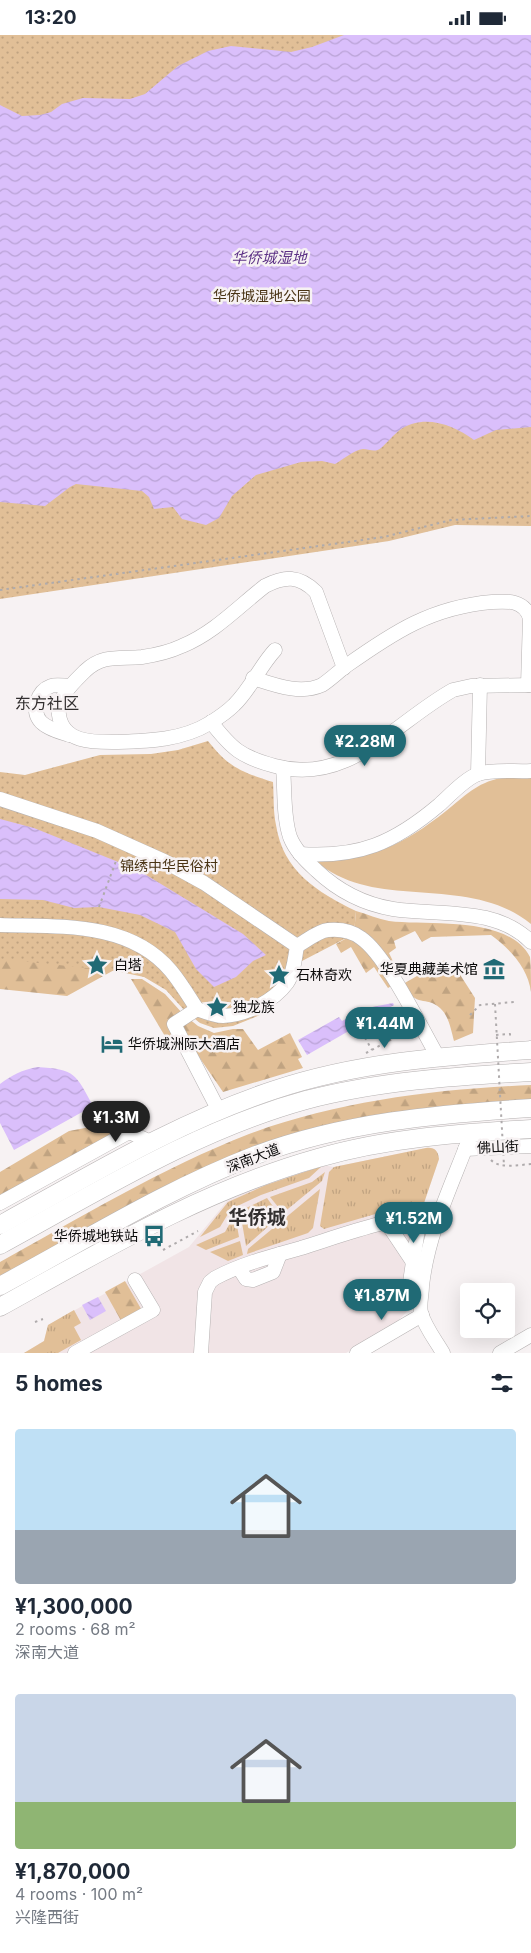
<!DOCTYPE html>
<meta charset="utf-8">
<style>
:root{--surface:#fff;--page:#f2f2f3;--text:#1f2937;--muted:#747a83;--accent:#206a75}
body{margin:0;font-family:Inter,"Noto Sans SC",sans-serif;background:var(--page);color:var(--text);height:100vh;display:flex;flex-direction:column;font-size:19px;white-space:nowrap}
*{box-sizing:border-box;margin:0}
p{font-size:16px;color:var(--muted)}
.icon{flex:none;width:28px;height:28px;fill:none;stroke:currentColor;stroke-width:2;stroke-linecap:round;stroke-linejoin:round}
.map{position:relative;height:1318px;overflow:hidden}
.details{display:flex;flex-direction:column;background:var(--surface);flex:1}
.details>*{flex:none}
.buttons{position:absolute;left:460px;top:1248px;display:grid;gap:10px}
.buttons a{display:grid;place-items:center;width:55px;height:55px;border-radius:5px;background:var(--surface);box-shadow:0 5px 20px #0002;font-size:25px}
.price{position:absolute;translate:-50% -42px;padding:0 11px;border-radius:18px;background:var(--accent);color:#fff;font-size:16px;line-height:32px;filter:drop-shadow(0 1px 2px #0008)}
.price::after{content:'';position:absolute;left:50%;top:30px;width:15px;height:11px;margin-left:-8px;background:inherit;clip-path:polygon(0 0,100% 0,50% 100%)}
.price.active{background:#222;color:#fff}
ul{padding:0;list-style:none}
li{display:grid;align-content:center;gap:10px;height:265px;padding:0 15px}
li span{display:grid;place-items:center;height:155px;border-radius:5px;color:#555}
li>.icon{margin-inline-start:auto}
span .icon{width:90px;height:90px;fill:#fffc;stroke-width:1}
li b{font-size:21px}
h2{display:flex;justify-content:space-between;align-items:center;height:60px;padding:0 15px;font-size:21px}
.status{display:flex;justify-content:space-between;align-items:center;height:35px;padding:0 25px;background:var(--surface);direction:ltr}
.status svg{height:14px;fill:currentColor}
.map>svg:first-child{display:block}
.built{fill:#f1e4e6}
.grass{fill:url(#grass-tufts)}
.forest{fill:url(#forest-firs)}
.park{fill:url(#park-dots)}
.garden{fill:#e1bf97}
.water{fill:url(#water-waves)}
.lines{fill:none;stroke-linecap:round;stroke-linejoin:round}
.minor-casing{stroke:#b6b2b2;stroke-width:15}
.major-casing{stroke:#b6b2b2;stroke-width:19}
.path{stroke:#afabac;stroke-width:2;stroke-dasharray:2.5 4;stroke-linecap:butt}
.minor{stroke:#fff;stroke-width:14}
.major{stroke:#fff;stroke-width:18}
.path-bridge{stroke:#afabac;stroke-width:2;stroke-dasharray:2.5 4;stroke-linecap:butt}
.labels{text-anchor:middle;stroke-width:5;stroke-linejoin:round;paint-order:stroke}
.park-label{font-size:14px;fill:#493314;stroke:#f7f2f3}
.poi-label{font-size:14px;fill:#0c0b0b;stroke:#f7f2f3;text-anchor:start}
.street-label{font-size:14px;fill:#0c0b0b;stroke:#f7f2f3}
.water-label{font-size:15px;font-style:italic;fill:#5c3085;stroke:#f7f2f3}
.quarter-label{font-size:16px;fill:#322f2f;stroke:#f7f2f3}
.district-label{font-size:19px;font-weight:bold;fill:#322f2f;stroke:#f7f2f3}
</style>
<div class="status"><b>13:20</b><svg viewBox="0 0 49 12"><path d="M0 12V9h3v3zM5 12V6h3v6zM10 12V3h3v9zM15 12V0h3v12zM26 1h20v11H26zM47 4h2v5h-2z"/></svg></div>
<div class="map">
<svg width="531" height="1318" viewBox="0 0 531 1318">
<defs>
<pattern id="grass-tufts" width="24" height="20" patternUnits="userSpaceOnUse" patternTransform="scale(1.25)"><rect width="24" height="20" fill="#e1bf97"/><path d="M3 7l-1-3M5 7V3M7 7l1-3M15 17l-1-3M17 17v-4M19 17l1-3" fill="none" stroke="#c0a381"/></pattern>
<pattern id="forest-firs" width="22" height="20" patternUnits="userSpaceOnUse" patternTransform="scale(1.25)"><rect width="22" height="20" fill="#e1bf97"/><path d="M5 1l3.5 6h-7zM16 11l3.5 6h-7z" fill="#c0a381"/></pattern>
<pattern id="park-dots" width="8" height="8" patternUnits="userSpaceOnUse" patternTransform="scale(1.25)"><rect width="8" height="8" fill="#e1bf97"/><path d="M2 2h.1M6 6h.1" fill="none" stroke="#c0a381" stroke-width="1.8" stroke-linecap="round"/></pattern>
<pattern id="water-waves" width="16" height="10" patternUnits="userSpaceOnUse" patternTransform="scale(1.25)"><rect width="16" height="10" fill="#dabffb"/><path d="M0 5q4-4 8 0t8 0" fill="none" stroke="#baa3d6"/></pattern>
</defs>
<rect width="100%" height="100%" fill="#f7f2f3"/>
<polygon class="built" points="426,1113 432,1113 436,1115 439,1124 424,1168 423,1194 414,1269 395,1289 346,1318 24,1318 44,1306 48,1290 189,1212 227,1166 266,1149 322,1130 334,1132"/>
<g class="grass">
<path d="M426 1113C434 1112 438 1115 439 1124L424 1168 389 1175 324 1194 320 1191 329 1137 334 1132Z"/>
<polygon points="322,1131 309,1143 261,1160 231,1174 220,1192 200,1202 228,1167 266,1150"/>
<polygon points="325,1137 322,1146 283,1178 270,1162 312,1147"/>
<polygon points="320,1154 313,1193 308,1198 247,1219 248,1214"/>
<polygon points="267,1163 280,1181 246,1211 240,1176"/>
<polygon points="235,1179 239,1202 206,1215 196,1210 225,1197"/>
<polygon points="240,1206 243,1220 228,1226 210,1217"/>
<polygon points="74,1275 81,1288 74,1292 81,1305 58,1318 24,1318 44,1306 48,1290"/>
</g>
<g class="forest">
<path d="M0 865 43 867 74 875 99 873 139 882 174 898 194 935 213 954 236 944 254 959 277 941 287 954C278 962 270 970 261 977 247 988 215 996 199 985 186 977 178 962 166 953 151 942 134 938 116 934L67 961 0 954Z"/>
<path d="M356 876C367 879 378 884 389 886 429 891 508 880 530 922 531 930 531 948 531 957 528 933 510 914 491 900L431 902 422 907 415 896 394 906 396 913 389 918 402 945 388 953 374 932 366 938 351 912 341 918 336 909 354 899Z"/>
<path d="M445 925 459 938 475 963 473 998 454 1006C451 995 449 981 440 973 425 960 417 974 403 949Z"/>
<polygon points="131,944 142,944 165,959 183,979 198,991 214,998 233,994 243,994 258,1015 290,998 302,1022 298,1024 303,1033 223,1057 188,1006 172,1013"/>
<path d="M531 1050V1065L344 1088 0 1243V1227C81 1182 162 1133 249 1099 338 1066 436 1054 531 1050Z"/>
<polygon points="120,1079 127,1094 0,1161 0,1137 69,1096 101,1090"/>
<polygon points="125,1246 144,1279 124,1291 105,1257"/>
</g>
<g class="park">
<polygon points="0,0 531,0 531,491 455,490 389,506 0,564"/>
<path d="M208 706C229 733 242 737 273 747 274 761 273 776 276 790 283 836 317 857 356 876L354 899 302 926 289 954 260 980 233 991 214 993 200 988 185 976 166 955 144 942 116 936 0 924V737L25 740 100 720 151 719 178 715Z"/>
</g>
<path class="garden" d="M501 743H531V889C467 837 375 878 316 826 371 825 403 810 446 776 465 761 476 748 501 743Z"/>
<g class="water">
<path d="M344 0H531V392L496 395 474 405C453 390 425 379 401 394 393 400 388 407 381 413 375 418 369 414 363 414 353 415 343 425 335 429L322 426 301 427 256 440 232 461 219 483 206 490 182 484 173 472 154 474 149 462 142 456 76 449 70 452 45 471 0 467V70L22 81 40 80 51 77 62 69 83 63 130 64 145 59 178 31 208 16 231 11 291 17 312 12Z"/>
<polygon points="0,784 34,793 138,835 243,899 266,920 253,926 236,942 214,952 196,934 175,897 140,880 99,872 74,873 43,865 0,864"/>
<polygon points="393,968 394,970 307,1020 298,1005 339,982 342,986 367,973"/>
<path d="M37 1032C75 1034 76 1039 93 1071L14 1115 0 1088V1049C12 1040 22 1035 37 1032Z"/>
<polygon points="98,1262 106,1276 90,1285 82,1270"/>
</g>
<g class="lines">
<g class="minor-casing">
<g id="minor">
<path d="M275 615C260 631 250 655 234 670 228 676 218 683 210 688 182 705 150 706 118 707 96 707 63 709 59 680 57 662 73 648 85 636 103 619 119 624 142 622 156 620 169 617 182 611 214 598 238 572 265 551 285 541 299 540 316 557L344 633"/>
<path d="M253 643C275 650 300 660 322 650 331 644 338 637 346 631 394 597 432 572 492 567 508 566 524 565 530 583L528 650"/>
<path d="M211 687C232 714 241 722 275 731 349 751 395 687 453 655L471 651 531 650"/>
<path d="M69 700C60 697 48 694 41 687 31 676 37 656 51 651 57 649 64 651 70 651"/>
<path d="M283 733C285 755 283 781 290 802 295 815 305 825 316 835 337 855 363 869 393 874 439 881 496 871 531 907"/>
<polyline points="478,739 480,650"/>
<path d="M0 764 97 796 164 826 204 848 297 911C295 922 294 938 287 948 274 966 246 980 223 981 215 981 205 977 197 974 189 962 181 948 171 936 129 886 59 892 0 890"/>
<path d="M300 819C359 823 394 808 439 770 449 761 466 743 478 739 493 734 515 737 531 736"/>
<path d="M297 911C306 906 318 896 328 895 339 894 352 896 361 903 387 921 421 993 438 1022"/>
<polyline points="197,974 174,989 219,1076"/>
<polyline points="465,1114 531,1111"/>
<polyline points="0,1168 129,1097 151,1107"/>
<polyline points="387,1188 413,1227"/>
<polyline points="239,1233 246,1244 253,1245 273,1237 280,1219"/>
<polyline points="410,1247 420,1181"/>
<polyline points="75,1318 153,1275 135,1245"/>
<path d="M201 1318 205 1257 210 1247 215 1243C241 1229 272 1221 301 1213 343 1200 395 1180 438 1181"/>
<polyline points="357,1318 422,1280"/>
<path d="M443 1318C436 1306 425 1292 421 1278 419 1269 422 1260 422 1251 428 1197 452 1150 471 1099"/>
<polyline points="500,1318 531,1300"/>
</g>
</g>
<g class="major-casing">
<g id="major">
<path d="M0 1190C89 1141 177 1087 274 1055 357 1027 445 1021 531 1015"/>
<path d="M0 1210C99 1156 197 1095 306 1065 379 1046 456 1041 531 1037"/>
<path d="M0 1251C84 1206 167 1154 256 1120 345 1087 437 1079 531 1073"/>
<path d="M0 1272C103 1215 204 1155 318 1123 387 1103 459 1098 531 1094"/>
</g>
</g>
<g class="path">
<polyline points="0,555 384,502 451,485 531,481"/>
<polyline points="99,872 116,826"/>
<polyline points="352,980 372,1015"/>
<polyline points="470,980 480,970 514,967"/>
<polyline points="496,1000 510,999 510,1004"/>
<polyline points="366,1018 411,994"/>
<path d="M491 1125C500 1134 518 1130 531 1129"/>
<polyline points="163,1215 198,1196"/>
<polyline points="35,1287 43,1284"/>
</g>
<use href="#minor" class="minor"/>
<use href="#major" class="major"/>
<polyline class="path-bridge" points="495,969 504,1131"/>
</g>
<defs>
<g id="sight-bare" transform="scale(1.725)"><path d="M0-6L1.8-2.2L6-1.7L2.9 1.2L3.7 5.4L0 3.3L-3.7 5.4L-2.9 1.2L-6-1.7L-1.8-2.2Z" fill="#206a75" stroke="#f7f2f3" stroke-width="2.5" paint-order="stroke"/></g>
<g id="museum-bare" transform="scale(1.725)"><path d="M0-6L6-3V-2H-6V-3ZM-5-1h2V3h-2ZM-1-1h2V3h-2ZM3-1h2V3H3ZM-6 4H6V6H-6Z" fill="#206a75" stroke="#f7f2f3" stroke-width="2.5" paint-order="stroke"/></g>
<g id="hotel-bare" transform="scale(1.725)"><path d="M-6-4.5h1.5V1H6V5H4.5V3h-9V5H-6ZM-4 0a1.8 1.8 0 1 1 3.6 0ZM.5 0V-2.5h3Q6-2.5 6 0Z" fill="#206a75" stroke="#f7f2f3" stroke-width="2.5" paint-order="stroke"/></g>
<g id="bus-bare" transform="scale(1.725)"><path d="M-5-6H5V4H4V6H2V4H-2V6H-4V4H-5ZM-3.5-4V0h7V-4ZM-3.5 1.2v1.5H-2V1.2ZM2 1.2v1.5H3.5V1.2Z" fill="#206a75" stroke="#f7f2f3" stroke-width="2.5" paint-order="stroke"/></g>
</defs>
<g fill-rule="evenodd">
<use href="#sight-bare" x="97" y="930"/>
<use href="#museum-bare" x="494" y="934"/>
<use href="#sight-bare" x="279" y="940"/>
<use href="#sight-bare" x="217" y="972"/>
<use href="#hotel-bare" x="112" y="1009"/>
<use href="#bus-bare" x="154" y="1201"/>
</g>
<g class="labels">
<g class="park-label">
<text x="262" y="266">华侨城湿地公园</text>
<text x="169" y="836">锦绣中华民俗村</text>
</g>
<g class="poi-label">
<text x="114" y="935">白塔</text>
<text x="478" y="939" text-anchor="end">华夏典藏美术馆</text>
<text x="296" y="945">石林奇欢</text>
<text x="233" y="977">独龙族</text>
<text x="128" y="1014">华侨城洲际大酒店</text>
<text x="138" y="1206" text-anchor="end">华侨城地铁站</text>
</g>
<g class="street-label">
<text transform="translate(498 1112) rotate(-3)" y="5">佛山街</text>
<text transform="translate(253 1123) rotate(-21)" y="5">深南大道</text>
</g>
<g class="water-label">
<text x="269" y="228">华侨城湿地</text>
</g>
<g class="quarter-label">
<text x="47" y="674">东方社区</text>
</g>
<g class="district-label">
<text x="257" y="1189">华侨城</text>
</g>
</g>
</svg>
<div class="buttons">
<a><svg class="icon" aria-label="locate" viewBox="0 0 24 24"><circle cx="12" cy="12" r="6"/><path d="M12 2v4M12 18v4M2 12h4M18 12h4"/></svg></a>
</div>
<b class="price" style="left:365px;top:732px">¥2.28M</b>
<b class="price" style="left:385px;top:1014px">¥1.44M</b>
<b class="price active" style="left:116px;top:1108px">¥1.3M</b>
<b class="price" style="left:414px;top:1209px">¥1.52M</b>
<b class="price" style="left:382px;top:1286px">¥1.87M</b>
</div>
<section class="details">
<h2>5 homes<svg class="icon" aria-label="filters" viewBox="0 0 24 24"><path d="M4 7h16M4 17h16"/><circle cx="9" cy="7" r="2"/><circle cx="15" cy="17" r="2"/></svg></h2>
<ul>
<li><span style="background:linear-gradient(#bfe0f5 65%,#9aa5b1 0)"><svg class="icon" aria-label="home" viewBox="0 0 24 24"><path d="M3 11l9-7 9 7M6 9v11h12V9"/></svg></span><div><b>¥1,300,000</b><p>2 rooms · 68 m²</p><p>深南大道</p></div></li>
<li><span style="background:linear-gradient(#c9d6e8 70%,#8fb573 0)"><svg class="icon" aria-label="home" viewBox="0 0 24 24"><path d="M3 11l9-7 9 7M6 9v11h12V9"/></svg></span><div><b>¥1,870,000</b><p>4 rooms · 100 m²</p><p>兴隆西街</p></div></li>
</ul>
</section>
